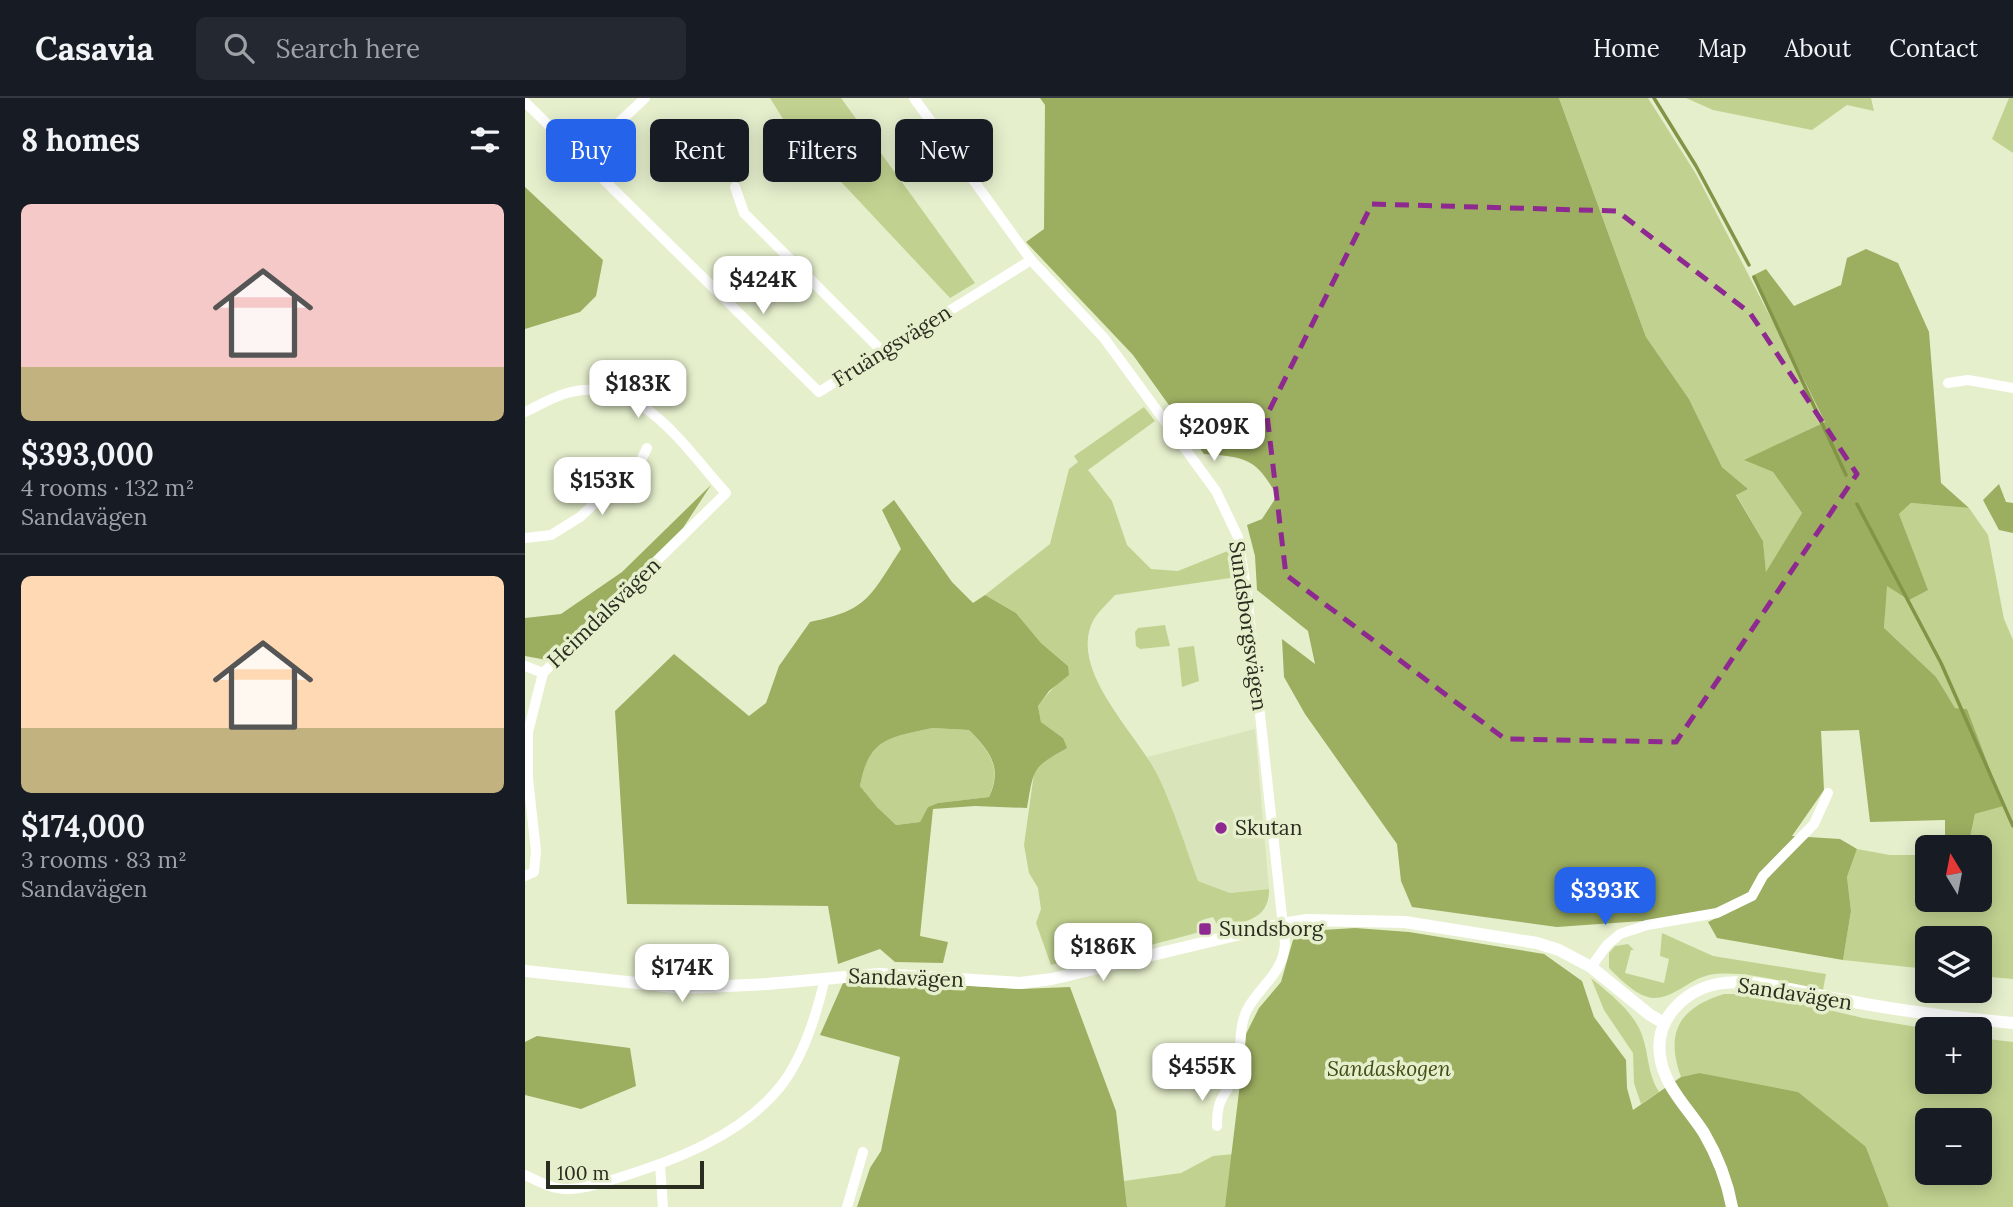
<!DOCTYPE html>
<meta charset="utf-8">
<style>
:root{--surface:#171b24;--page:#242831;--text:#f1f3f6;--muted:#9ea1a6;--line:#363941;--accent:#2563eb}
body{margin:0;font-family:Lora,serif;background:var(--page);color:var(--text);height:100vh;display:flex;flex-direction:column;font-size:26px;white-space:nowrap}
*{box-sizing:border-box;margin:0}
p{font-size:23px;color:var(--muted)}
.icon{flex:none;width:38px;height:38px;fill:none;stroke:currentColor;stroke-width:2;stroke-linecap:round;stroke-linejoin:round}
.map{position:relative;flex:1;overflow:hidden}
.side{display:flex;flex-direction:column;background:var(--surface);width:525px}
.side>*{flex:none}
.hud{position:absolute;left:21px;top:21px;width:665px;height:63px;display:flex;gap:14px}
.needle{width:46px;rotate:350deg}
.controls{position:absolute;left:1390px;top:737px;display:grid;gap:14px}
.controls a{display:grid;place-items:center;width:77px;height:77px;border-radius:10px;background:var(--surface);box-shadow:0 4px 18px #0003;font-size:35px}
.scale{position:absolute;left:21px;bottom:18px;width:158px;box-sizing:border-box;padding-left:7px;border:4px solid #292d20;border-top:0;font-size:19px;line-height:24px;white-space:nowrap;color:#292d20;-webkit-text-stroke:5px #e5efcc;paint-order:stroke}
.price{position:absolute;translate:-50% -60px;padding:0 16px;border-radius:14px;background:#fff;color:#222;font-size:23px;line-height:46px;filter:drop-shadow(0 2px 4px #0008)}
.price::after{content:'';position:absolute;left:50%;top:42px;width:21px;height:16px;margin-left:-10px;background:inherit;clip-path:polygon(0 0,100% 0,50% 100%)}
.price.active{background:var(--accent);color:#fff}
ul{padding:0;list-style:none}
li{display:grid;align-content:center;gap:14px;height:371px;padding:0 21px}
li+li{border-top:2px solid var(--line)}
li span{display:grid;place-items:center;height:217px;border-radius:10px;color:#555}
li>.icon{margin-inline-start:auto}
span .icon{width:126px;height:126px;fill:#fffc;stroke-width:1}
li b{font-size:30px}
h2{display:flex;justify-content:space-between;align-items:center;height:84px;padding:0 21px;font-size:30px}
.chip{padding:0 24px;border-radius:10px;background:var(--surface);box-shadow:0 4px 18px #0003;font-size:24px;line-height:63px}
.chip.active{background:var(--accent);color:#fff}
header{display:flex;align-items:center;gap:42px;box-sizing:border-box;height:98px;padding:0 35px;background:var(--surface);border-bottom:2px solid var(--line)}
header strong{font-size:33px}
nav{display:flex;gap:38px;margin-inline-start:auto;font-size:24px}
.search{width:490px;height:63px;background:var(--page);display:flex;align-items:center;gap:18px;box-sizing:border-box;padding:0 24px;border-radius:10px;color:var(--muted);font-size:26px}
main{display:flex;flex:1;min-height:0}
.map>svg:first-child{display:block}
.built{fill:#d9e4ba}
.green{fill:#c1d290;fill-rule:evenodd}
.forest{fill:#9cae60;fill-rule:evenodd}
.lines{fill:none;stroke-linecap:round;stroke-linejoin:round}
.stream{stroke:#839447;stroke-width:3.5}
.minor{stroke:#fff;stroke-width:10}
.tertiary{stroke:#fff;stroke-width:12}
.marked{fill:none;stroke:#8d2990;stroke-width:5;stroke-dasharray:14 9;stroke-linejoin:round}
.poi-dot{fill:#8d2990;stroke:#e5efcc;stroke-width:2.5}
.labels{text-anchor:middle;stroke-width:7;stroke-linejoin:round;paint-order:stroke}
.street-label{font-size:21px;fill:#292d20;stroke:#e5efcc}
.poi-label{font-size:21px;fill:#292d20;stroke:#e5efcc;text-anchor:start}
.park-label{font-size:21px;font-style:italic;fill:#424e15;stroke:#e5efcc}
</style>
<header>
<strong>Casavia</strong>
<div class="search"><svg class="icon" aria-label="search" viewBox="0 0 24 24"><circle cx="10" cy="10" r="6"/><path d="M15 15l6 6"/></svg>Search here</div>
<nav><a>Home</a><a>Map</a><a>About</a><a>Contact</a></nav>
</header>
<main>
<section class="side">
<h2>8 homes<svg class="icon" aria-label="filters" viewBox="0 0 24 24"><path d="M4 7h16M4 17h16"/><circle cx="9" cy="7" r="2"/><circle cx="15" cy="17" r="2"/></svg></h2>
<ul>
<li><span style="background:linear-gradient(#f6c9c9 75%,#c2b280 0)"><svg class="icon" aria-label="home" viewBox="0 0 24 24"><path d="M3 11l9-7 9 7M6 9v11h12V9"/></svg></span><div><b>$393,000</b><p>4 rooms · 132 m²</p><p>Sandavägen</p></div></li>
<li><span style="background:linear-gradient(#ffd9b3 70%,#c2b280 0)"><svg class="icon" aria-label="home" viewBox="0 0 24 24"><path d="M3 11l9-7 9 7M6 9v11h12V9"/></svg></span><div><b>$174,000</b><p>3 rooms · 83 m²</p><p>Sandavägen</p></div></li>
</ul>
</section>
<div class="map">
<svg width="1488" height="1109" viewBox="0 0 1488 1109">
<rect width="100%" height="100%" fill="#e5efcc"/>
<polygon class="built" points="730,631 744,791 705,795 673,783 633,678 622,659"/>
<g class="green">
<polygon points="245,0 316,0 450,185 425,200 260,24"/>
<polygon points="1034,0 1123,0 1171,76 1300,324 1220,362 1248,374 1277,415 1241,475 1238,443 1211,396 1223,391 1197,369 1164,301 1121,239"/>
<polygon points="1161,0 1346,0 1349,13 1322,7 1287,32 1188,12"/>
<polygon points="1484,0 1488,0 1488,55 1467,41"/>
<path d="M619 309 630 323 563 372 587 403 602 447 626 471 653 473 710 450 712 479 590 497C583 505 574 513 569 521 541 571 613 636 633 678 649 711 660 748 673 783L705 795 744 791C745 822 718 824 694 830L688 819 677 822 675 834 584 858 570 846 541 863 526 867 511 825 516 811 513 790 504 775 499 747 509 675 538 640 516 624 513 608C525 591 534 588 543 568L516 545 491 515 460 497 525 446 544 371 553 364 549 358Z"/>
<polygon points="1386,405 1444,410 1463,437 1479,521 1488,542 1488,881 1454,878 1454,840 1402,840 1402,871 1318,862 1326,813 1322,779 1332,751 1365,757 1402,757 1402,802 1454,802 1454,749 1443,749 1450,716 1479,708 1442,611 1430,610 1410,579 1359,531 1361,487 1402,492 1374,416"/>
<polygon points="640,527 645,548 615,551 611,548 610,534 613,530"/>
<polygon points="669,548 674,583 657,589 653,550"/>
<path d="M407 630 444 632C465 654 477 669 464 699L413 705 403 709 395 724 371 727 352 709 335 688C344 638 363 640 407 630Z"/>
<path d="M1137 835 1188 858 1301 876 1298 892C1263 886 1219 871 1184 877 1165 881 1149 900 1129 900 1113 900 1094 880 1084 870V855L1090 848 1103 846 1109 852H1106L1100 875 1139 885 1144 861 1135 858Z"/>
<path d="M1066 880C1084 895 1109 914 1117 937 1124 956 1122 975 1134 994L1116 1006 1109 985 1108 955 1079 912Z"/>
<path d="M1199 896H1236L1338 920 1404 931 1402 984H1454V940L1488 944V1109H1364L1341 1049 1174 975 1156 979C1140 934 1154 910 1199 896ZM1402 1022H1454V1074H1402Z"/>
<polygon points="709,1056 700,1109 602,1109 599,1083 656,1075 688,1058"/>
</g>
<g class="forest">
<path d="M515 0H1034L1121 239 1164 301 1197 369 1223 391 1211 397 1238 443 1241 474 1277 415 1248 374 1219 362 1300 324 1227 178 1241 171 1269 208 1316 187 1322 160 1341 151 1373 165 1404 234 1416 385 1444 410 1386 405 1374 416 1403 492 1384 502 1362 488 1359 530 1411 579 1430 610 1442 611 1479 708 1450 716 1443 749H1420V722L1345 724 1334 632 1296 633 1299 692 1267 738 1315 741 1332 751 1322 779 1326 813 1318 862 1192 840 1183 824 1222 805 1145 821 1032 829 887 809 876 783 872 746 780 616 759 579 757 541 790 566 783 533 732 492 730 458 722 427 737 421 752 398C731 360 721 359 679 356L608 257 501 144 519 131 520 7Z"/>
<polygon points="0,89 78,162 71,198 55,214 0,231"/>
<polygon points="1474,386 1481,404 1488,405 1488,435 1474,432 1458,402"/>
<polygon points="186,387 158,430 22,562 0,558 0,520 36,516 97,474"/>
<path d="M369 402 427 484 448 505 460 497 491 515 516 545 543 568 544 577 524 593 513 608 516 624 538 640 542 650C506 670 509 671 502 710L450 708 408 711 395 838 423 844 418 865 370 864 355 851 313 866 303 808 102 806 90 613 149 556 224 618 241 605 254 568 285 524C344 512 345 498 376 451L357 412ZM407 630 444 632C465 653 478 670 464 699L413 705 403 709 395 724 371 727 352 709 335 688C344 639 364 640 407 630Z"/>
<polygon points="830,830 884,834 1019,856 1057,883 1069,919 1101,962 1102,990 1108,1012 1156,979 1174,975 1273,994 1341,1049 1364,1109 700,1109 721,936 734,910 756,884 768,842 781,833"/>
<polygon points="355,883 496,891 545,889 591,1013 602,1109 332,1109 345,1070 356,1053 375,959 295,937 318,885"/>
<polygon points="12,938 105,950 111,988 56,1011 0,997 0,944"/>
</g>
<g class="lines">
<g class="stream">
<polyline points="1129,0 1171,68 1224,167"/>
<polyline points="1229,179 1321,377"/>
<polyline points="1332,406 1416,565 1488,728"/>
</g>
<g class="minor">
<path d="M389 0 506 162 579 240 691 393 713 439 722 497 760 846C758 875 737 886 723 910 712 930 718 953 711 974 702 1000 692 994 692 1028"/>
<polyline points="0,4 294,294 506,162"/>
<polyline points="55,61 120,0"/>
<polyline points="210,89 219,115 358,254"/>
<polyline points="1423,285 1443,282 1488,290"/>
<path d="M0 314C13 308 26 300 39 296 114 273 158 348 201 395L18 575 3 634V681L11 753 9 774 0 778"/>
<polyline points="0,440 26,437 55,419 116,362 122,350"/>
<polyline points="0,568 18,575"/>
<polyline points="1066,869 1082,847 1095,836 1122,827 1192,815 1227,798 1238,778 1289,726 1303,695"/>
<polyline points="135,1067 138,1109"/>
<path d="M0 1077C13 1083 27 1091 41 1091 58 1092 77 1084 93 1080 151 1062 215 1038 255 989 278 960 292 915 300 880"/>
<polyline points="322,1109 338,1054"/>
</g>
<g class="tertiary">
<polyline points="0,873 158,890 242,886 354,876 495,885 527,881 757,826 782,822 880,824 1012,845 1034,852 1066,869 1125,917 1139,925"/>
<path d="M1207 1109C1202 1082 1193 1059 1179 1035 1163 1010 1138 987 1135 957 1130 921 1159 893 1192 886 1228 879 1283 896 1319 902 1375 913 1431 920 1488 925"/>
</g>
</g>
<path class="marked" d="M847 106 1092 113 1225 215 1332 376 1151 644 980 641 761 477 742 317Z"/>
<g class="poi-dot">
<circle cx="696" cy="730" r="7"/>
<rect x="673" y="824" width="14" height="14" rx="3.5"/>
</g>
<g class="labels">
<g class="street-label">
<text transform="translate(367 248) rotate(-32)" y="7">Fruängsvägen</text>
<text transform="translate(79 515) rotate(-44)" y="7">Heimdalsvägen</text>
<text transform="translate(723 528) rotate(82)" y="7">Sundsborgsvägen</text>
<text transform="translate(381 880) rotate(2)" y="7">Sandavägen</text>
<text transform="translate(1270 896) rotate(9)" y="7">Sandavägen</text>
</g>
<g class="poi-label">
<text x="710" y="737">Skutan</text>
<text x="694" y="838">Sundsborg</text>
</g>
<g class="park-label">
<text x="864" y="978">Sandaskogen</text>
</g>
</g>
</svg>
<div class="controls">
<a><svg class="needle" viewBox="-14 -14 28 28"><path d="M0-13l5 13h-10z" fill="#e53935"/><path d="M0 13l5-13h-10z" fill="#9ea1a6"/></svg></a>
<a><svg class="icon" aria-label="layers" viewBox="0 0 24 24"><path d="M12 4l9 5-9 5-9-5zM3 14l9 5 9-5"/></svg></a>
<a>+</a>
<a>−</a>
</div>
<div class="scale">100 m</div>
<b class="price" style="left:238px;top:218px">$424K</b>
<b class="price" style="left:113px;top:322px">$183K</b>
<b class="price" style="left:689px;top:365px">$209K</b>
<b class="price" style="left:77px;top:419px">$153K</b>
<b class="price active" style="left:1080px;top:829px">$393K</b>
<b class="price" style="left:578px;top:885px">$186K</b>
<b class="price" style="left:157px;top:906px">$174K</b>
<b class="price" style="left:677px;top:1005px">$455K</b>
<div class="hud">
<a class="chip active">Buy</a>
<a class="chip">Rent</a>
<a class="chip">Filters</a>
<a class="chip">New</a>
</div>
</div>
</main>
